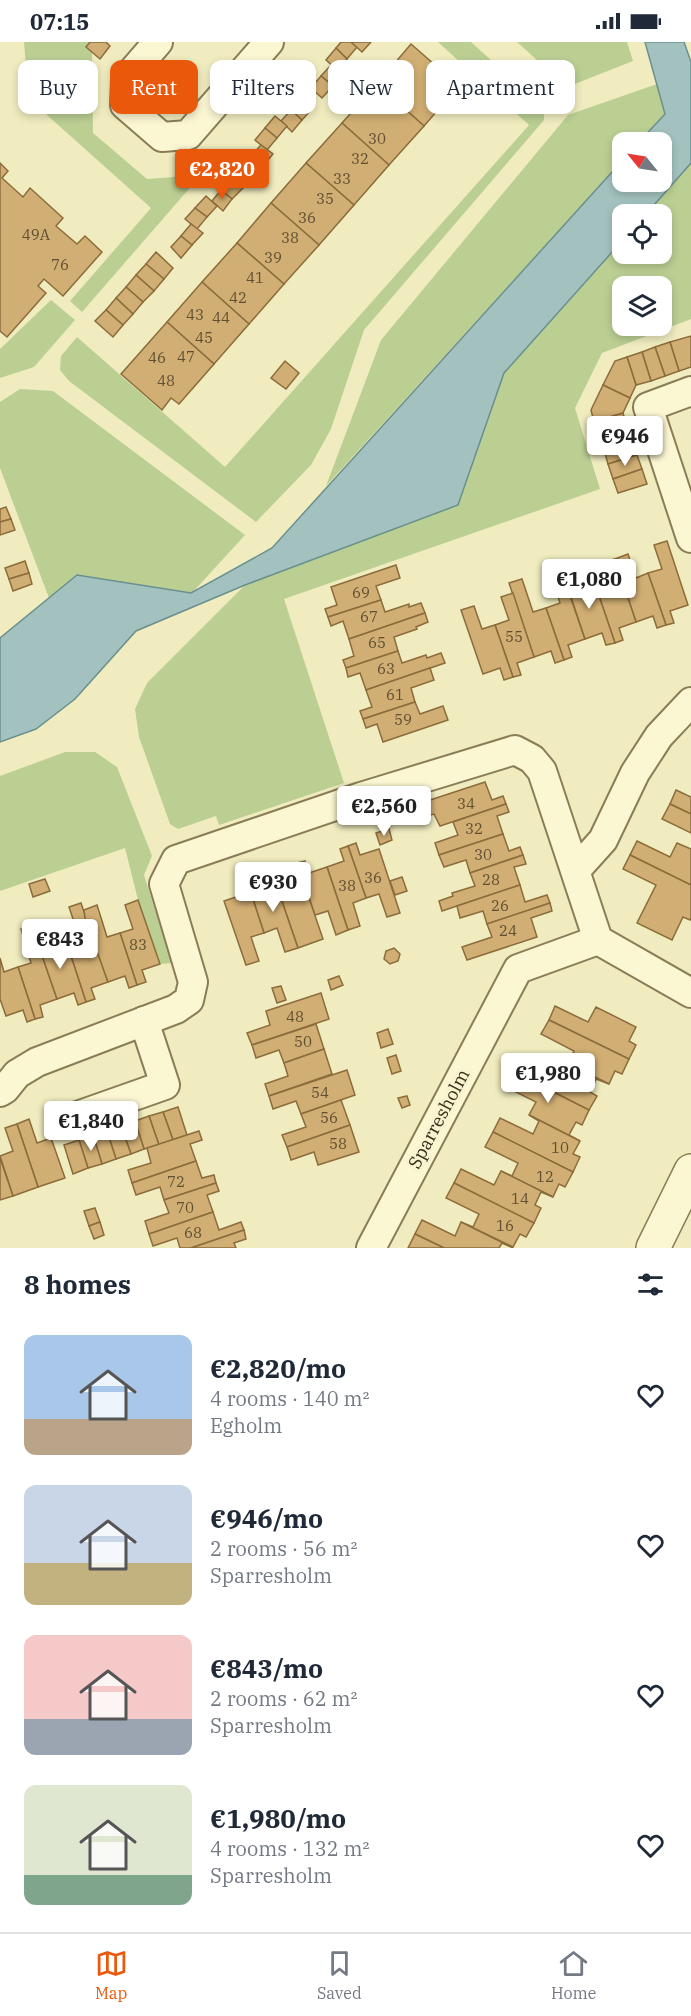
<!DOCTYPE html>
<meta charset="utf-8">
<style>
:root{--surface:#fff;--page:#f6f6f7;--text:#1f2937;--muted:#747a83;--line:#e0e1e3;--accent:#ea580c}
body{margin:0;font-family:"IBM Plex Serif",serif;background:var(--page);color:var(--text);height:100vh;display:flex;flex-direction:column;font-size:22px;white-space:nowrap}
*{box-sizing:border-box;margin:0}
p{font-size:20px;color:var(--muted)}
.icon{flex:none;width:33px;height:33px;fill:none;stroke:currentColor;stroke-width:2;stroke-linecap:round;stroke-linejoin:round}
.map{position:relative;height:1206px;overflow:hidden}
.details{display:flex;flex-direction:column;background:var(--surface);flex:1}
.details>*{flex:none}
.hud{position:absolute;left:18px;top:18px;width:656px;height:54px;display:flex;gap:12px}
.needle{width:39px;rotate:300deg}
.tools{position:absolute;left:612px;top:90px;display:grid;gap:12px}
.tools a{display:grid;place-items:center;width:60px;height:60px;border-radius:12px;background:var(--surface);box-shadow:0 3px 9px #0003;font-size:30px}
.price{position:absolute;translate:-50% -51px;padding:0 14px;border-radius:6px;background:#fff;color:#222;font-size:20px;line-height:39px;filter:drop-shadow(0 2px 3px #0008)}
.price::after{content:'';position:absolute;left:50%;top:36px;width:18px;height:14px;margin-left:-9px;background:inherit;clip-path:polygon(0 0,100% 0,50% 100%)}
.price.current{background:var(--accent);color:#fff}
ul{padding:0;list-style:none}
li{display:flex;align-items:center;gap:18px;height:150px;padding:0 24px}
li span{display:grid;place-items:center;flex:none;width:168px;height:120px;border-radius:12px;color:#555}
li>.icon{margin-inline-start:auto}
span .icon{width:72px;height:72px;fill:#fffc;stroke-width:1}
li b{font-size:26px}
h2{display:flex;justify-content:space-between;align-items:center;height:72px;padding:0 24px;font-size:26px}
.chip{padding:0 21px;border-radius:12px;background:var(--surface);box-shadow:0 3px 9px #0003;font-size:21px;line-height:54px}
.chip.current{background:var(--accent);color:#fff}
.status{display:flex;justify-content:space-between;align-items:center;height:42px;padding:0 30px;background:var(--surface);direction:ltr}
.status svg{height:16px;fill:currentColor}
.tabs{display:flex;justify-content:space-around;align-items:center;height:84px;border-top:2px solid var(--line);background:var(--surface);font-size:16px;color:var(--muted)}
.tabs a{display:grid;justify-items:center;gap:3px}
.tabs .current{color:var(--accent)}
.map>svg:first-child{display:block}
.green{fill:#bbcf93;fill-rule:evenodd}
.water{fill:#a3c2bf;stroke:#69908f;stroke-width:1.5}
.building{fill:#d1ae73;stroke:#8b6c3b;stroke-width:1.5}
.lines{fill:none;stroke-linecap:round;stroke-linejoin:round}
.minor-casing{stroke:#8a7d56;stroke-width:32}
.tertiary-casing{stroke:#8a7d56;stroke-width:36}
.minor{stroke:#fbf7d3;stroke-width:28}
.tertiary{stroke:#fbf7d3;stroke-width:33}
.labels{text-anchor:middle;stroke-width:6;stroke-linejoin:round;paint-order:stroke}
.number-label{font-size:15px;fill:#5f5032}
.street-label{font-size:18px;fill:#39301c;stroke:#f7f4cf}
</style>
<div class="status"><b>07:15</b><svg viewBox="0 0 49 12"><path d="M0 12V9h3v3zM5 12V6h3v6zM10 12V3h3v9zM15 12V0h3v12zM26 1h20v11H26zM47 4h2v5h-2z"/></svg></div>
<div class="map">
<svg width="691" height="1206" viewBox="0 0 691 1206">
<rect width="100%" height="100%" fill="#f0ecbf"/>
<g class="green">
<polygon points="24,0 101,0 92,10 93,91 147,137 201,133 82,270 70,259 151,166 47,73 28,47"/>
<polygon points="438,0 471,0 544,66 544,78 364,288 331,387 311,423 256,480 69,339 60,328 61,314 77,295 225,425 529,83"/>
<polygon points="517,0 627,0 633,19 567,45"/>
<polygon points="657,42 665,72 639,100 622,100 622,119 326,444 381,298 568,73"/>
<path d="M691 121V277L602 311 575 366 600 447 284 557 344 741 219 783 216 774 178 787 170 782 139 695 135 667 147 641 245 543 458 463 504 331 622 199V212H662V172H646ZM622 244H662V284H622Z"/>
<polygon points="51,258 75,278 34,325 0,336 0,307"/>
<polygon points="20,347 53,349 245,493 192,551 77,533 49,556 0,426 0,360"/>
<polygon points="65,710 95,710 117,725 152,814 144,833 172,921 160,922 138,858 125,806 0,849 0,734"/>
</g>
<polygon class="water" points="645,0 684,0 691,20 691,121 646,172 622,172 622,199 504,331 458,463 245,543 136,589 75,657 36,687 0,700 0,596 77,533 191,551 272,506 622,119 622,140 662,140 662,100 639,100 665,72"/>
<g class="building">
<polygon points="90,0 106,0 110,4 100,17 86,5"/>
<polygon points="341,0 351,0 357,5 347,17 336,6"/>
<polygon points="351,0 371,0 362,10"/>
<polygon points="411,2 459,44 424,84 377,42"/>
<polygon points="336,6 347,17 337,28 326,18"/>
<polygon points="331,23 343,33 333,44 321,34"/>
<polygon points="321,34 333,44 322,56 311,46"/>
<polygon points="377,42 424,84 389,123 342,81"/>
<polygon points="301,57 313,66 302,78 291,68"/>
<polygon points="291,68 302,78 292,90 281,79"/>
<polygon points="275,74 287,84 277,96 265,86"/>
<polygon points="342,81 389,123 354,163 306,121"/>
<polygon points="265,86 277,96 267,108 255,98"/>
<polygon points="261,103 273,112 263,124 251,114"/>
<polygon points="251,114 263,124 253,136 241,126"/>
<polygon points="0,121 8,129 2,136 23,155 30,146 63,176 56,184 77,202 85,194 102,210 63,254 44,237 38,244 46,251 7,295 0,289"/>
<polygon points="306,121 354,163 319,203 271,161"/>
<polygon points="232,136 243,146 232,157 221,148"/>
<polygon points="221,148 232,157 223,169 212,159"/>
<polygon points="206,154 217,164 207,175 195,166"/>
<polygon points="271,161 319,203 284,242 237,201"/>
<polygon points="195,166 207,175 197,187 185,177"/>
<polygon points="191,182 203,191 192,203 181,194"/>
<polygon points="181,194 192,203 181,216 171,205"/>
<polygon points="237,201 284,242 249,282 202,240"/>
<polygon points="156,210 173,226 164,237 146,222"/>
<polygon points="146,222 164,237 154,249 136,233"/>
<polygon points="136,233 154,249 143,260 126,245"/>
<polygon points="202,240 249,282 214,322 167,280"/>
<polygon points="126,245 143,260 133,272 116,256"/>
<polygon points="116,256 133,272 123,283 106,268"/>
<polygon points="106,268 123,283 113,295 95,279"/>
<polygon points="167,280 214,322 179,362 171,356 162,368 121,332"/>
<polygon points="691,294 691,325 679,329 670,300"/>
<polygon points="670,300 679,329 665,334 655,305"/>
<polygon points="655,305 665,334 651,339 642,310"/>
<polygon points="642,310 651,339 636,343 627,315"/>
<polygon points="627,315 636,343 630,356 603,343 615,319"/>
<polygon points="285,319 299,331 286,347 271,336"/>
<polygon points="603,343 630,356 623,371 594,380 591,368"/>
<polygon points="623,371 627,385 599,394 594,380"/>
<polygon points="627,385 632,399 604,408 599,394"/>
<polygon points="632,399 637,413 608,422 604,408"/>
<polygon points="637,413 642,427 613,437 608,422"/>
<polygon points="642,427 647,442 618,451 613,437"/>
<polygon points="6,465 11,477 0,480 0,467"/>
<polygon points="11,477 15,488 0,493 0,480"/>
<polygon points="667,499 688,563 670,569 674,581 666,583 648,531 662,527 654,503"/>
<polygon points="628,512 636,536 648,531 666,583 657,586 653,574 636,580 615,517"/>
<polygon points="615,517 636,580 619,586 623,598 615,601 597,548 611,544 604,520"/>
<polygon points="25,519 29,531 9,537 5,526"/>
<polygon points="396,523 400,536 376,544 381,558 328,575 325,567 337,563 331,545"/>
<polygon points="560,525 585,597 568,603 572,615 564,618 546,566 560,561 549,528"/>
<polygon points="577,529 584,552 597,548 615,601 606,603 602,591 585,597 564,534"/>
<polygon points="29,531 32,542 13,549 9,537"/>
<polygon points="522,537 533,570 546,566 564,618 555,621 551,609 534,615 509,541"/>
<polygon points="513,551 534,615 517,621 521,633 513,635 495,583 509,578 501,555"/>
<polygon points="381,558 385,570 409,562 409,565 421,561 425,571 349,597 343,579 331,584 328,575"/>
<polygon points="474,564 482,587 495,583 513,635 504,638 500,626 483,632 461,568"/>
<polygon points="425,571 428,580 416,585 417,587 394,595 398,609 346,626 343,618 354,614 349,597"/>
<polygon points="398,609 402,621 426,613 427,616 441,611 445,621 366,648 360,631 348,635 346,626"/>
<polygon points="430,626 434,638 411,646 415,660 363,677 360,669 372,665 366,648"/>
<polygon points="415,660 420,672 443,664 448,678 383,700 377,682 366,686 363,677"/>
<polygon points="485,740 492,758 503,754 506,762 440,784 434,772 426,774 421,761"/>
<polygon points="676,748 691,755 691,772 670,762"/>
<polygon points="506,762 509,770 497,774 503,792 439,813 435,801 458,793 453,780"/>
<polygon points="670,762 691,772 691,791 662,777"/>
<polygon points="389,787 392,798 380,803 376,791"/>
<polygon points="503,792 509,809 520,805 523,813 470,831 466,818 444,825 439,813"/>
<polygon points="637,799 670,815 677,801 691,807 691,843 630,813"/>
<polygon points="356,801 360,813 379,807 400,871 387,875 379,852 366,856 348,804"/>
<polygon points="348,804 366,856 353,861 360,884 348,888 327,825 344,819 340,807"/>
<polygon points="523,813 526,822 514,825 520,843 442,869 439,859 453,854 452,851 475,844 470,831"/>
<polygon points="630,813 691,843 691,876 690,878 683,875 672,898 637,881 656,843 623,827"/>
<polygon points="305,819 309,831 327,825 348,888 336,893 328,869 315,873 297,821"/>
<polygon points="297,821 323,897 298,906 276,842 293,836 288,824"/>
<polygon points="402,835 407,849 395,853 390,839"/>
<polygon points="254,836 258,848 276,842 298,906 285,910 277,886 264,891 247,839"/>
<polygon points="45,837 50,849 33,855 29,842"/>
<polygon points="247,839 264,891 251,895 259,919 246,923 224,859 242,853 237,841"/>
<polygon points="520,843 525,860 547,853 550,861 487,882 483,869 460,876 457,864"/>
<polygon points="138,858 160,922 142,928 146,940 137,943 120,891 133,887 125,863"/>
<polygon points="81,861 108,940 91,946 95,957 86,960 69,908 82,904 69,865"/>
<polygon points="550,861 552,869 531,876 537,895 467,918 462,905 492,895 487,882"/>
<polygon points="97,863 107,895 120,891 137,943 129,946 125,934 108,940 85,876 84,868"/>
<polygon points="32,884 57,957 40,963 43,975 35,977 18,925 31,921 21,887"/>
<polygon points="48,889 56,912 69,908 86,960 78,963 74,951 57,957 35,893"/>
<polygon points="394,906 400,912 398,919 390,922 384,917 386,909"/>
<polygon points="0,916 4,930 18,925 35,977 27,980 23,968 6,974 0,957"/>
<polygon points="339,934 343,943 331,948 328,938"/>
<polygon points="281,944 286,958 277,961 272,946"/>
<polygon points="321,951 329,977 252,1003 247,991 270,983 266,969"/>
<polygon points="555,964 588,980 596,965 636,985 629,999 636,1003 629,1017 549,978"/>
<polygon points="549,978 629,1017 622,1032 615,1029 609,1042 557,1017 568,1021 574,1009 541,992"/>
<polygon points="316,982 324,1007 284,1021 279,1008 256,1016 252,1003"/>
<polygon points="388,987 393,1002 381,1006 377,991"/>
<polygon points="324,1007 332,1032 269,1054 265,1042 288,1034 284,1021"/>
<polygon points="396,1013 401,1029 392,1032 387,1016"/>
<polygon points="517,1014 550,1031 557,1017 609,1042 596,1037 590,1050 597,1054 589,1068 510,1028"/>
<polygon points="347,1028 355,1053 301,1072 296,1059 273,1067 269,1054"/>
<polygon points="510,1028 589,1068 582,1083 576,1080 569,1093 580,1099 529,1073 536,1060 502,1043"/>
<polygon points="407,1054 410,1063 402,1066 398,1056"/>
<polygon points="341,1058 350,1083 287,1105 282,1093 306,1085 301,1072"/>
<polygon points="178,1065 187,1093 173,1098 163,1070"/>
<polygon points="163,1070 173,1098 159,1103 149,1074"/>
<polygon points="529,1073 580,1099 573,1112 580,1115 573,1130 493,1090 500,1076 533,1092 539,1079"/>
<polygon points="149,1074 159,1103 144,1107 135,1079"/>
<polygon points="29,1077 37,1101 51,1096 65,1136 38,1145 17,1082"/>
<polygon points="135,1079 144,1107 131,1112 121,1084"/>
<polygon points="17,1082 38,1145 13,1154 0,1114 13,1109 5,1086"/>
<polygon points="350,1083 359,1110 318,1123 314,1110 291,1118 287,1105"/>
<polygon points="121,1084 131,1112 116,1117 107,1089"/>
<polygon points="107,1089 116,1117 102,1122 93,1093"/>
<polygon points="199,1089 202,1098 190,1102 196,1119 132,1141 128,1128 151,1121 147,1106"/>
<polygon points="493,1090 573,1130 565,1145 559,1142 553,1155 501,1129 512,1134 518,1121 485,1105"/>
<polygon points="93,1093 102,1122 88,1126 79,1098"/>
<polygon points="79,1098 88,1126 73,1132 64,1103"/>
<polygon points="0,1116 13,1154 0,1158"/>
<polygon points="196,1119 202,1136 214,1133 216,1141 164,1158 160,1145 136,1153 132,1141"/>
<polygon points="461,1127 494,1143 501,1129 553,1155 541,1150 535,1163 541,1166 534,1181 454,1141"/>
<polygon points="216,1141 219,1149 207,1153 213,1170 149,1192 145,1179 169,1171 164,1158"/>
<polygon points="454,1141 534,1181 526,1195 520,1192 513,1205 461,1180 473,1185 479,1172 446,1156"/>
<polygon points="95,1166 100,1180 89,1184 84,1169"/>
<polygon points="213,1170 219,1188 241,1180 244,1188 191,1206 180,1206 177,1196 153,1204 149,1192"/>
<polygon points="422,1178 455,1194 461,1180 513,1206 502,1201 499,1206 444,1206 415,1192"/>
<polygon points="100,1180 104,1193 94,1197 89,1184"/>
<polygon points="244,1188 246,1197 234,1201 236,1206 191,1206"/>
<polygon points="415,1192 444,1206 408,1206"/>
</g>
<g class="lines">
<g class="minor-casing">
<g id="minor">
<polyline points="158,0 126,37 125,63 162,95 188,93 269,0"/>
<polyline points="691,349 648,365 691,496"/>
<polyline points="576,828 603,798 635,731 659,694 691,660"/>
<polyline points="0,1050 5,1047 17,1032 37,1020 176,967 189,958 193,940 164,842 176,818 361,755 515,708 532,717 542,729 598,898 691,951"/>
<polyline points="63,1079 165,1043 144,979"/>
<polyline points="371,1206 518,927 598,898"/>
</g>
</g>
<g class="tertiary-casing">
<polyline id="tertiary" points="653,1206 691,1129"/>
</g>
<use href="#minor" class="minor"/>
<use href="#tertiary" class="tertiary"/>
</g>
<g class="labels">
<g class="number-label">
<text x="377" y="102">30</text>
<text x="360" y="122">32</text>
<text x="342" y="142">33</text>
<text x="325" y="162">35</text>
<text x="307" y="181">36</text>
<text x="36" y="198">49A</text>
<text x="290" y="201">38</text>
<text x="273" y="221">39</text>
<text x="60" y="228">76</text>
<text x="255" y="241">41</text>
<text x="238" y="261">42</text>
<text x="195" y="278">43</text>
<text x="221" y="281">44</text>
<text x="204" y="301">45</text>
<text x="186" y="320">47</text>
<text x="157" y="321">46</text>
<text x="166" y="344">48</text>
<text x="361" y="556">69</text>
<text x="369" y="580">67</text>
<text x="514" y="600">55</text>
<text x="377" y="606">65</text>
<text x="386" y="632">63</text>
<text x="395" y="658">61</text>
<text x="403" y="683">59</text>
<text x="466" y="767">34</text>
<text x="474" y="792">32</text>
<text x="483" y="818">30</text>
<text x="373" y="841">36</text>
<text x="491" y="843">28</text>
<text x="347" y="849">38</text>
<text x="500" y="869">26</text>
<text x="508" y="894">24</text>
<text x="138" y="908">83</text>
<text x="295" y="980">48</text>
<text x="303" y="1005">50</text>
<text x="320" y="1056">54</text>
<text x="329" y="1081">56</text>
<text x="338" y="1107">58</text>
<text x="560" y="1111">10</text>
<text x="545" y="1140">12</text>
<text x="176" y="1145">72</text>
<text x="520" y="1162">14</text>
<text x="185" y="1171">70</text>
<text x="505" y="1189">16</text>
<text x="193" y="1196">68</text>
</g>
<g class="street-label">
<text transform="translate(439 1077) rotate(-62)" y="6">Sparresholm</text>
</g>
</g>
</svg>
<div class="tools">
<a><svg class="needle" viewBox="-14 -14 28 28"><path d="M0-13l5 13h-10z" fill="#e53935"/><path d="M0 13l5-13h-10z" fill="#747a83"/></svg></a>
<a><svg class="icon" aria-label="locate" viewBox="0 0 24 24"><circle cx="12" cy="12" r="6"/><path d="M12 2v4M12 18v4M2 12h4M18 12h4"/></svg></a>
<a><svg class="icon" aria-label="layers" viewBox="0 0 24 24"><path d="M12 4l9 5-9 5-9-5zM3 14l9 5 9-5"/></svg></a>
</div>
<b class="price current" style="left:222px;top:158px">€2,820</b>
<b class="price" style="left:625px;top:425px">€946</b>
<b class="price" style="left:589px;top:568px">€1,080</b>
<b class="price" style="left:384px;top:795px">€2,560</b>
<b class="price" style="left:273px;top:871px">€930</b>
<b class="price" style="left:60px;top:928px">€843</b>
<b class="price" style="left:548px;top:1062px">€1,980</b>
<b class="price" style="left:91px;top:1110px">€1,840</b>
<div class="hud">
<a class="chip">Buy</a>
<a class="chip current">Rent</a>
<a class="chip">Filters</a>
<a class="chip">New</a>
<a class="chip">Apartment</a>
</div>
</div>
<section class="details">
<h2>8 homes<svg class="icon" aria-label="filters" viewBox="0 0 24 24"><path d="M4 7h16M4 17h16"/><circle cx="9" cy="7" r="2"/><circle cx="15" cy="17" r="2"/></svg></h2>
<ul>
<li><span style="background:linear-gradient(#a9c7e8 70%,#b9a48a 0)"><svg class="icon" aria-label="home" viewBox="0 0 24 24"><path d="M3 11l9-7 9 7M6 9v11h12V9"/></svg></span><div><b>€2,820/mo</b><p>4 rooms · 140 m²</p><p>Egholm</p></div><svg class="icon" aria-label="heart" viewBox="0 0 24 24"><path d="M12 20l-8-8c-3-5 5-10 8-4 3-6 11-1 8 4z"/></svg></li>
<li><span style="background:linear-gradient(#c9d6e8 65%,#c2b280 0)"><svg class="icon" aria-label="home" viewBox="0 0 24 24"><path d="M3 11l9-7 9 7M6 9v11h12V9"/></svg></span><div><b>€946/mo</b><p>2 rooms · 56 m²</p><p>Sparresholm</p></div><svg class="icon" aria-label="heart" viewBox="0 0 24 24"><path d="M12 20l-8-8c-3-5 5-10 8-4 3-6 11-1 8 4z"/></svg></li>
<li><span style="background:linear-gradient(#f6c9c9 70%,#9aa5b1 0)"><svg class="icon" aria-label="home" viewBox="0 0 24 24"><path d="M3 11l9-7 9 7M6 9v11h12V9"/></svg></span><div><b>€843/mo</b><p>2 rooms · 62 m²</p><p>Sparresholm</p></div><svg class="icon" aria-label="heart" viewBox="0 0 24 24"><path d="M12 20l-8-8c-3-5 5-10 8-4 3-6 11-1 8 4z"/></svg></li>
<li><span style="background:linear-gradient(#dfe7d0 75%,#7fa58c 0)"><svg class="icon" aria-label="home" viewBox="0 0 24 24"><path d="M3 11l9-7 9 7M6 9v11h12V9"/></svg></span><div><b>€1,980/mo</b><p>4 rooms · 132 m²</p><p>Sparresholm</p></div><svg class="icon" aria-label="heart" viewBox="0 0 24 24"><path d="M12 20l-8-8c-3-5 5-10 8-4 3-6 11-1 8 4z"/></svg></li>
</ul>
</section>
<nav class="tabs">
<a class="current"><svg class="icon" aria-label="map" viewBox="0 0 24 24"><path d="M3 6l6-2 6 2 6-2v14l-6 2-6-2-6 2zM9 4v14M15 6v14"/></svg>Map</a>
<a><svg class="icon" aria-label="saved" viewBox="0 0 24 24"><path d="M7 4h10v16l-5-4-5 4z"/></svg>Saved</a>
<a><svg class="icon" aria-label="home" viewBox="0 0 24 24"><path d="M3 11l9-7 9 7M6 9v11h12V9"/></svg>Home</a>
</nav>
